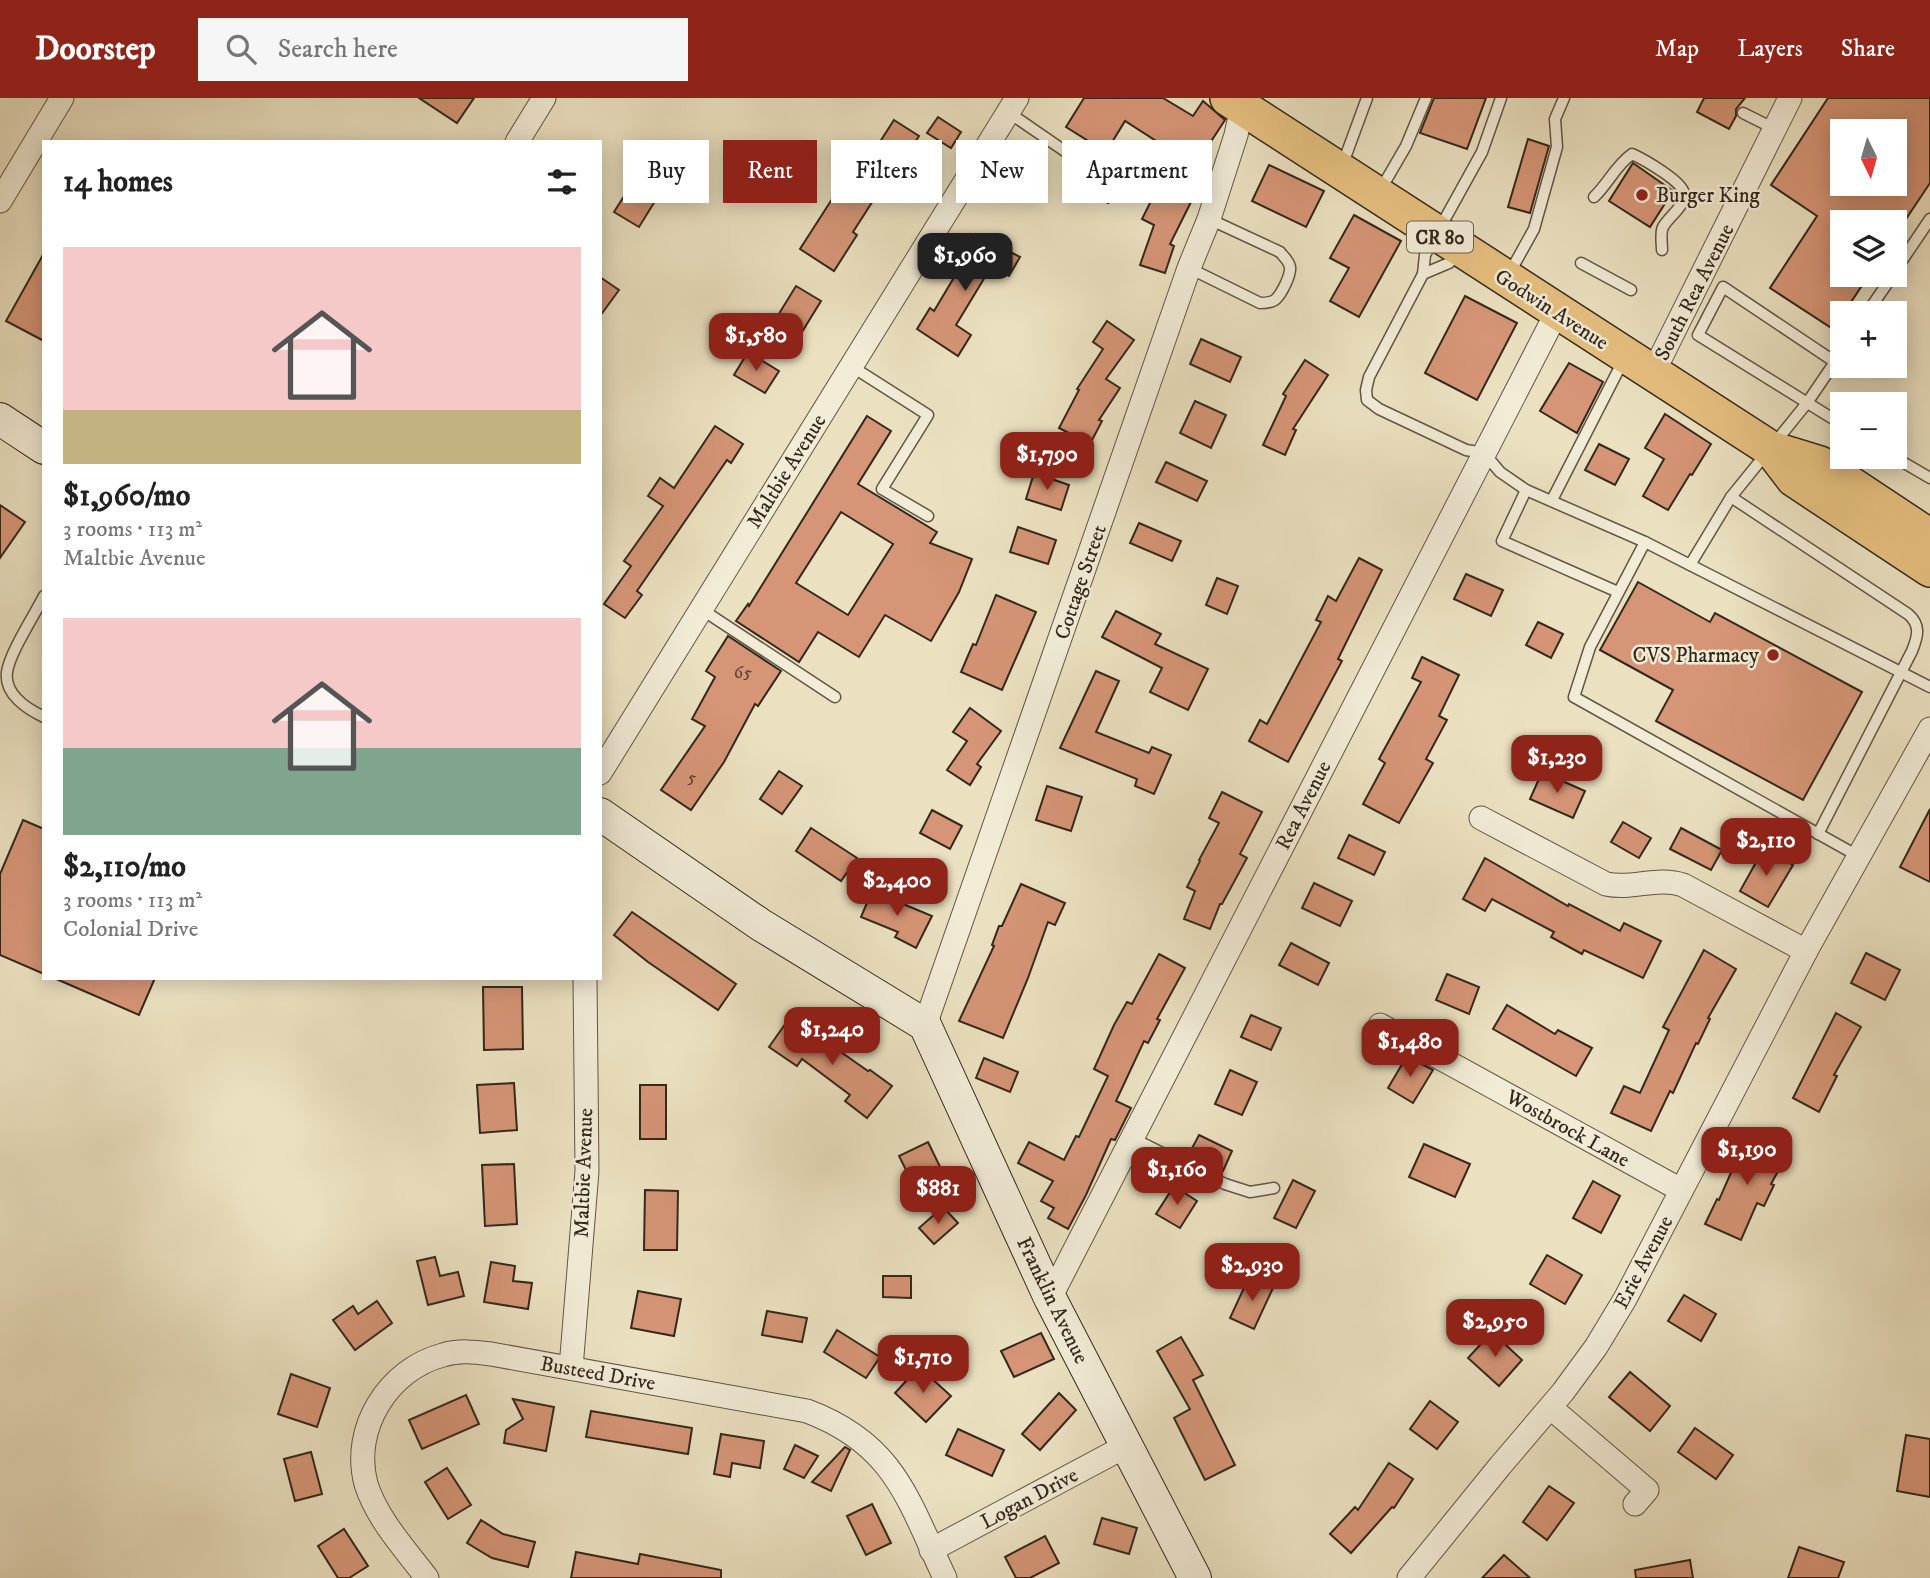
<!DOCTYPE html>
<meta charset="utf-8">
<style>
:root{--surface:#fff;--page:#f6f6f6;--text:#222;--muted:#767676;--accent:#8f2418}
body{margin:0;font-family:"IM FELL DW Pica",serif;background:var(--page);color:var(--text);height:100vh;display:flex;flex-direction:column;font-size:26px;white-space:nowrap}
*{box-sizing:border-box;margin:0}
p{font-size:23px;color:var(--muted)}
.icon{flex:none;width:38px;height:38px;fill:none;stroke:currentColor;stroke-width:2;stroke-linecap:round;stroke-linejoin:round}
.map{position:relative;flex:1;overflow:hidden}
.details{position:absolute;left:42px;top:42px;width:560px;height:840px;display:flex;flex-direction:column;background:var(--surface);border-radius:0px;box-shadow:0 4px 18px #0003}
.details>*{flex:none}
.top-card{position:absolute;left:623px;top:42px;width:665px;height:63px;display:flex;gap:14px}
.needle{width:46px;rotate:175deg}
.controls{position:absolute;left:1830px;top:21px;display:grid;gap:14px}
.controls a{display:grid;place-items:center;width:77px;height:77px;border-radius:0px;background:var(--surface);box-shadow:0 4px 18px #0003;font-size:35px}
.price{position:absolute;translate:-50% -60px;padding:0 16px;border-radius:14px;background:var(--accent);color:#fff;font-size:23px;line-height:46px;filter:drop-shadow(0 2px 4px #0008)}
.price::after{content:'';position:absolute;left:50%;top:42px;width:21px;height:16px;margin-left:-10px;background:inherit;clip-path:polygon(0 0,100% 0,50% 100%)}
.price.active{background:#222;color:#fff}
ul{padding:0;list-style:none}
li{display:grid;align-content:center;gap:14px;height:371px;padding:0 21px}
li span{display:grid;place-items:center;height:217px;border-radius:0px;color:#555}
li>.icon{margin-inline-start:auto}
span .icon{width:126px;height:126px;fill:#fffc;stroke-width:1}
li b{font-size:30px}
h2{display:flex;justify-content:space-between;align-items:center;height:84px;padding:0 21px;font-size:30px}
.tag{padding:0 24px;border-radius:0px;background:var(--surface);box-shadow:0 4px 18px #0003;font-size:24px;line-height:63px}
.tag.active{background:var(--accent);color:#fff}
header{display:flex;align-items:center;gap:42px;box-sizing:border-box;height:98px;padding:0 35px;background:var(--accent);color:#fff}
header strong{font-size:33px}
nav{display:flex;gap:38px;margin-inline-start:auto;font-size:24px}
.search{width:490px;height:63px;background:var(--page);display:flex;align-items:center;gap:18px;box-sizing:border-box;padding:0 24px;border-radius:0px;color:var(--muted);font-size:26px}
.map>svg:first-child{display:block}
.building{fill:#d59576;stroke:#33281c;stroke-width:2;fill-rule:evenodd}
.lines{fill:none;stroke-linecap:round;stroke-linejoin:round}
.lane-casing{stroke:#615645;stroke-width:13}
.street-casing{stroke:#615645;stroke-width:25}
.secondary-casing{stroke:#33281c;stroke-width:34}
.primary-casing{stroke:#33281c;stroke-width:38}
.lane{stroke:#f2ecd7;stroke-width:10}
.street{stroke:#f2ecd7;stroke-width:23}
.secondary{stroke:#f2ecd7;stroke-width:32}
.primary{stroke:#e6c080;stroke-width:35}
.poi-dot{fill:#8f2418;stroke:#f2ecd7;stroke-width:2.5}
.labels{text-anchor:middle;stroke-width:5;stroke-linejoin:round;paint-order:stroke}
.number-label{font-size:18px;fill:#5c4332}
.shield{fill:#f2ecd7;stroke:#6c6354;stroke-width:2}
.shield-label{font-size:19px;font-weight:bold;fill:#33281c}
.poi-label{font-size:21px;fill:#33281c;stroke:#f2ecd7;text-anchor:start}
.street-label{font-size:21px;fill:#33281c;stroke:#f2ecd7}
</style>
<header>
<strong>Doorstep</strong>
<div class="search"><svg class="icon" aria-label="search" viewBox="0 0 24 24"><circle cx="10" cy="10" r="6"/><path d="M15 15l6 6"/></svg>Search here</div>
<nav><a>Map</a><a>Layers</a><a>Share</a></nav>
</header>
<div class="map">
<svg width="1930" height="1480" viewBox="0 0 1930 1480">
<rect width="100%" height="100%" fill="#ebe1c1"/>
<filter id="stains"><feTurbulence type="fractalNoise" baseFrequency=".00286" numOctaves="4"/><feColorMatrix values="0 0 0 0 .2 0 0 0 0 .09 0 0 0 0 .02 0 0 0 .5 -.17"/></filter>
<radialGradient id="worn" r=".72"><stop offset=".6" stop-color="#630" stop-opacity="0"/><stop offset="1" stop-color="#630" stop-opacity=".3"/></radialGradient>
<g class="building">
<polygon points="419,0 474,0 457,25"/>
<polygon points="1084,0 1163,0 1193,18 1203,3 1225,22 1197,65 1206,70 1190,99 1193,100 1170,146 1174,148 1165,175 1140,167 1154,127 1142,121 1166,73 1157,68 1167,50 1125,23 1106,54 1066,29"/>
<polygon points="1434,0 1486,0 1467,51 1420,35"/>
<polygon points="1704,0 1745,0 1736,11 1736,18 1729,31 1697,14"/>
<path d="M1828 0H1930V85L1904 124H1843V177H1869L1833 231 1770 190 1817 118 1771 87ZM1843 33H1895V86H1843Z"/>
<polygon points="938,19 961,34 951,50 927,35"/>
<polygon points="894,22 919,38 906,58 903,56 853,134 857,137 834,173 800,151 861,56 869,61"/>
<polygon points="1528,41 1549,48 1530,115 1508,109"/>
<polygon points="659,43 683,58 639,129 614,114"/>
<polygon points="1002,59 1040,83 1028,101 991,77"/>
<polygon points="1633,65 1673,93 1650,129 1609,103"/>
<polygon points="1269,67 1324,93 1306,129 1252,103"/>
<polygon points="1106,71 1123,84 1108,105 1090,92"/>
<polygon points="1354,117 1401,143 1359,219 1330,203 1349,170 1330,160"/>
<polygon points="976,136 1020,159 1009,178 991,169 956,227 971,237 958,258 917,231 930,210 934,213 968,156 966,155"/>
<polygon points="44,155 44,243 6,223"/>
<polygon points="600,179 619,192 600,218"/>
<polygon points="796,188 821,203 794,247 769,232"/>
<polygon points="1465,198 1517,225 1477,302 1425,275"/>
<polygon points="1107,223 1134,242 1106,281 1120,290 1099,322 1102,323 1090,346 1059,330 1079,292 1077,291 1103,251 1093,244"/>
<polygon points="1201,241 1241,259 1230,284 1190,266"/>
<polygon points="748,254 779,273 765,295 734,277"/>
<polygon points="1305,262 1328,277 1293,331 1296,332 1285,357 1263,347 1286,298 1283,296"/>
<polygon points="1569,265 1603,284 1577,335 1540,313"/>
<polygon points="1195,303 1226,317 1211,350 1180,335"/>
<polygon points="1665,316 1711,346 1692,377 1690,376 1668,412 1643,398 1664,361 1645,350"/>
<path d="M867 318 891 333 858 386 937 434 930 445 972 461 959 494 931 543 885 517 859 559 818 534 799 564 736 523 748 506 749 508ZM841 414 893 446 848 517 796 485Z"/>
<polygon points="715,328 743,346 731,365 727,362 637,493 642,497 625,520 604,506 631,468 624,463 663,408 648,398 660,380 674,390"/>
<polygon points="1599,346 1629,361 1615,387 1585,372"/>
<polygon points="1166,364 1207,383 1197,403 1156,384"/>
<polygon points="1034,375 1069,387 1061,412 1026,401"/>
<polygon points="0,407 25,424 0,460"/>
<polygon points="1139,425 1181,443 1172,463 1130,445"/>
<polygon points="1018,429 1056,442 1048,466 1010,454"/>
<polygon points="1359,460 1382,472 1338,561 1342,563 1288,664 1249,643 1260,622 1267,626 1321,524 1316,522 1328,498 1336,503"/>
<polygon points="1466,476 1503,492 1491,518 1454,501"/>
<polygon points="1217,480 1238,488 1227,516 1206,507"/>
<polygon points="1638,484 1710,524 1715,515 1862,594 1803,702 1656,623 1673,592 1600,552"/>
<polygon points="996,497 1036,514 1002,592 961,574 973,546 976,547"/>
<polygon points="1116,513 1161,536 1155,546 1208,571 1188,612 1150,594 1162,570 1102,539"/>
<polygon points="1538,524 1563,536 1551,560 1526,547"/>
<polygon points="728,538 781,573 758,608 755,606 724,664 691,712 661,692 705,628 692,621 715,579 706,573"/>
<polygon points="1422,559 1459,577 1439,618 1447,622 1426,661 1433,665 1399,725 1363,706 1385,665 1379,661 1421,584 1412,580"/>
<polygon points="1096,573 1119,583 1096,634 1149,655 1152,649 1171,657 1154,696 1135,688 1137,681 1060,650"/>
<polygon points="970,610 1001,633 977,666 981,669 970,687 947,672 967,643 953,634"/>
<polygon points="779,673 802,688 782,716 760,701"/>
<polygon points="1542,674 1585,693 1573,720 1530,701"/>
<polygon points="1047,688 1082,699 1071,733 1036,722"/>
<polygon points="1222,694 1262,714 1240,756 1247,760 1222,806 1220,806 1210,831 1184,821 1195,793 1187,789 1200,763 1199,762 1219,725 1209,720"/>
<polygon points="1930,711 1930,784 1900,769"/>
<polygon points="932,712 962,728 950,751 920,735"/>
<polygon points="23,722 44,731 44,876 0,857 0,776"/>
<polygon points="1623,724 1651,740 1639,760 1611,744"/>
<polygon points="811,730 857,760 841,783 796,753"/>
<polygon points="1681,730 1722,752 1711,772 1670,751"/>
<polygon points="1349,737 1385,754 1374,777 1338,760"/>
<polygon points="1764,750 1793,767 1768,809 1740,793"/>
<polygon points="1485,760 1568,808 1569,806 1620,833 1624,825 1661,843 1643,880 1584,852 1582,856 1551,839 1554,834 1492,801 1485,813 1463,801"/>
<polygon points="1314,785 1352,803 1340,828 1302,810"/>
<polygon points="1021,786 1065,805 1055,827 1048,824 1028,880 1003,940 959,923 994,848 992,847 999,828 1002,828"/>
<polygon points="872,793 932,818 916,850 895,839 898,834 861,819"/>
<polygon points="632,814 736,886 718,912 648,864 614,837"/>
<polygon points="1291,845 1329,865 1318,887 1279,867"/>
<polygon points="1704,852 1736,871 1708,920 1710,921 1698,946 1696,945 1673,995 1670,993 1651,1033 1611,1015 1624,988 1640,995 1669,932 1663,929"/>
<polygon points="1866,855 1900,872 1885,902 1851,885"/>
<polygon points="1159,856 1185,870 1157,921 1160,922 1148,945 1144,943 1116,1003 1131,1010 1115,1042 1111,1041 1086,1097 1068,1131 1048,1120 1054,1110 1041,1103 1053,1083 1018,1065 1029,1044 1064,1062 1076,1038 1079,1039 1108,978 1094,971 1114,927 1127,904 1132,906"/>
<polygon points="1447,876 1479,889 1469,916 1436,902"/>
<polygon points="54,880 155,880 139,917"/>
<polygon points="483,889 522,889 523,951 484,952"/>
<polygon points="1507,907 1555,936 1558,932 1592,950 1576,978 1493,931"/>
<polygon points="1836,915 1861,929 1834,977 1837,978 1819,1014 1793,1000"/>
<polygon points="1251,917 1281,930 1271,952 1241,939"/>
<polygon points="788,922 829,949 831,947 868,973 870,972 892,988 867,1020 845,1003 850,997 802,961 797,968 769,949"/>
<polygon points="1407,958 1433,972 1413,1005 1388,990"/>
<polygon points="984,960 1018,974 1010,994 976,980"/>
<polygon points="1230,972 1257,984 1242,1017 1215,1006"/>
<polygon points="514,985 517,1032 480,1035 477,987"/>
<rect x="640" y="987" width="26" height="54"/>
<polygon points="1753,1036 1788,1055 1771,1086 1774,1087 1764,1108 1757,1105 1741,1142 1705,1126 1717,1101 1719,1102 1733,1070"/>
<polygon points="1199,1037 1232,1053 1223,1073 1189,1056"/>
<polygon points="928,1044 944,1077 915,1090 899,1058"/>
<polygon points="1424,1046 1470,1066 1455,1099 1409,1079"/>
<polygon points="514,1066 517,1126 485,1128 482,1067"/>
<polygon points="1293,1082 1315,1093 1296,1130 1274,1120"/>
<polygon points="1593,1083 1620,1098 1601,1135 1573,1120"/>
<polygon points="1174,1088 1197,1103 1180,1130 1156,1116"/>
<polygon points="645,1092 678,1093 677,1152 644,1152"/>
<polygon points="943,1109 958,1125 934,1146 919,1130"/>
<polygon points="1547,1157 1582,1177 1565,1206 1530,1186"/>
<polygon points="435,1159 440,1178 458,1174 464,1198 428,1207 417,1163"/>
<polygon points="491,1164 515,1168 513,1183 532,1185 528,1211 484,1204"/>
<polygon points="883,1178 911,1178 911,1200 883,1199"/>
<polygon points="1249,1179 1273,1190 1254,1231 1230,1220"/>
<polygon points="638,1193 681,1201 674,1238 631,1230"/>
<polygon points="1684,1197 1716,1216 1701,1243 1668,1223"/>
<polygon points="377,1203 392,1225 355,1252 333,1222 353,1208 358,1216"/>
<polygon points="767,1213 807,1220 802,1244 762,1237"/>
<polygon points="837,1232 880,1259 866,1280 824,1254"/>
<polygon points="1492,1234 1522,1262 1499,1288 1468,1260"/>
<polygon points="1041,1235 1054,1261 1014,1279 1001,1253"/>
<polygon points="1181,1239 1203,1277 1193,1282 1235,1367 1205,1382 1174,1320 1190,1311 1157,1253"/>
<polygon points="919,1269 951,1298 926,1324 895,1295"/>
<polygon points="1630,1274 1670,1308 1650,1333 1609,1299"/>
<polygon points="291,1276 330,1290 317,1329 278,1316"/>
<polygon points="1059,1295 1076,1312 1040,1352 1022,1336"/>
<polygon points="466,1297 479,1326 422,1351 409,1322"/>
<polygon points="513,1301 554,1309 546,1353 504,1345 506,1332 523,1321"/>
<polygon points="1430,1303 1458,1324 1437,1351 1410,1331"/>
<polygon points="591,1313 692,1330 688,1356 586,1339"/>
<polygon points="1695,1330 1733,1357 1716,1381 1678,1354"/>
<polygon points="958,1331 1004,1352 992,1378 946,1357"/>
<polygon points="721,1336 764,1343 760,1370 732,1365 730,1379 714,1376"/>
<polygon points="1906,1337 1930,1341 1930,1399 1897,1393"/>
<polygon points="795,1347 818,1358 804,1380 784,1371"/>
<polygon points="845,1349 850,1352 831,1393 812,1384"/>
<polygon points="311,1354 322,1396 295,1403 284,1361"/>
<polygon points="1389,1365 1413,1381 1394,1410 1392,1409 1351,1455 1330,1436 1355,1409 1358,1412"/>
<polygon points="447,1370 471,1407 448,1421 425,1384"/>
<polygon points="1549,1388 1574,1405 1547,1442 1523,1424"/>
<polygon points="872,1406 891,1445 866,1457 847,1418"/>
<polygon points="1102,1420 1137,1430 1129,1456 1094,1446"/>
<polygon points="481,1422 503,1436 535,1444 528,1469 492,1460 467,1445"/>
<polygon points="344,1431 368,1468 349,1480 338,1480 318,1448"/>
<polygon points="1045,1438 1059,1465 1030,1480 1016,1480 1005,1459"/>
<polygon points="1799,1449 1844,1464 1838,1480 1788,1480"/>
<polygon points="576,1454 638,1466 640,1456 721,1472 721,1480 571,1480"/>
<polygon points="1504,1457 1530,1480 1482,1480"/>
<polygon points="1690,1462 1693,1480 1636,1480 1635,1472"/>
</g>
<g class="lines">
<g class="lane-casing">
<g id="lane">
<polyline points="1008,14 1082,65"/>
<polyline points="1743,15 1775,31"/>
<polyline points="1342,68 1367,0"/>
<polyline points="1381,91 1406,48 1426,0"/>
<path d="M1594 99C1608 86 1616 67 1632 56 1643 61 1684 84 1684 96 1685 109 1668 119 1663 129 1660 135 1662 145 1662 152"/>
<polyline points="1459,153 1449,165 1423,176 1425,157 1482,54 1501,0"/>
<polyline points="1581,165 1631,192"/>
<path d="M1189 170 1260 205C1265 205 1272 205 1276 201 1282 195 1291 177 1290 169 1289 163 1284 159 1280 154L1209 121"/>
<polyline points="1895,173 1930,121"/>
<polyline points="1423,176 1369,279 1366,292 1367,302 1379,311 1466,352 1484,355 1500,374 1526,392 1645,444"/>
<polyline points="1509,176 1534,131 1557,49 1555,21 1564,0"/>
<polyline points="1867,215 1893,177"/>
<polyline points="1835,264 1723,189 1698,237 1843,327"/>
<polyline points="851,268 928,317 882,391 928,418"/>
<polyline points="1894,359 1930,380"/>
<polyline points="1526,392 1502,443 1618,494"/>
<path d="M1731 399 1908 516C1921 527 1918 538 1912 553L1818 736"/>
<polyline points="1552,402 1624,261"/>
<polyline points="1690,467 1731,399 1807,305 1843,252"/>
<path d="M44 498C34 518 10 554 7 574 4 596 27 611 44 619"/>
<polyline points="701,511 835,599"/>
<polyline points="1858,758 1574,599 1590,549 1645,444 1930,589"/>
<polyline points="1132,1040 1225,1086 1250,1094 1274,1090"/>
</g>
</g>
<g class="street-casing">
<g id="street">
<polyline points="517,44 544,0"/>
<polyline points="0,103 62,0"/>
<polyline points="1653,275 1790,0"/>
<polyline points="600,675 1017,0"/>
<path d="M1481 720 1606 786C1633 792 1657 778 1683 787L1806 853"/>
<polyline points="925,927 1189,170 1209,121 1236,37 1244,0"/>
<polyline points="1380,927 1681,1092"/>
<polyline points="1050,1200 1557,214"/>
<polyline points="571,1270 587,1073 585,880"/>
<polyline points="1551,1310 1647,1392 1635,1406"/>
<polyline points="931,1452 1126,1348"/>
<path d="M427 1480C405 1451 377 1421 366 1386 351 1330 389 1271 443 1257 459 1252 475 1254 491 1256L807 1313C895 1346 908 1402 945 1480"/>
<polyline points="1409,1480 1500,1368 1563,1294 1596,1249 1625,1201 1806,853 1930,631"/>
</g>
</g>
<g class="secondary-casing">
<g id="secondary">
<polyline points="0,321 44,350"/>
<polyline points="600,716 761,827 925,927 1050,1200 1195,1480"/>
</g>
</g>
<g class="primary-casing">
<g id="primary">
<polyline points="1228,0 1771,351 1820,366 1930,439"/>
<polyline points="1771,351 1794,381 1930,471"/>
</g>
</g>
<use href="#lane" class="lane"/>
<use href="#street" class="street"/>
<use href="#secondary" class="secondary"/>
<use href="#primary" class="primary"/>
</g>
<g class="poi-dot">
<circle cx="1642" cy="97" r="7"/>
<circle cx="1773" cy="557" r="7"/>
</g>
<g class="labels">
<g class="number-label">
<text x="743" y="580">65</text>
<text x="692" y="685">5</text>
</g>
<rect class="shield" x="1407" y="123.5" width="66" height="31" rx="5"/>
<g class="shield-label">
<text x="1440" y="146">CR 80</text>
</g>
<g class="poi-label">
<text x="1656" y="104">Burger King</text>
<text x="1759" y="564" text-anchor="end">CVS Pharmacy</text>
</g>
<g class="street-label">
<text transform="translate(1694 194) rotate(-63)" y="7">South Rea Avenue</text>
<text transform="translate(1552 211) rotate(33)" y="7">Godwin Avenue</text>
<text transform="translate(786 373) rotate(-58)" y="7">Maltbie Avenue</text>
<text transform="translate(1080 484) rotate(-71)" y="7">Cottage Street</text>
<text transform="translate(1303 707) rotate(-63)" y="7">Rea Avenue</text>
<text transform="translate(1568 1030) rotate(29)" y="7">Wostbrock Lane</text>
<text transform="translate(583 1075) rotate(-88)" y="7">Maltbie Avenue</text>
<text transform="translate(1643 1164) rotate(-62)" y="7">Erie Avenue</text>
<text transform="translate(1053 1202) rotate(64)" y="7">Franklin Avenue</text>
<text transform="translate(598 1275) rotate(10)" y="7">Busteed Drive</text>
<text transform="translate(1029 1400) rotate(-28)" y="7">Logan Drive</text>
</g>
</g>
<rect width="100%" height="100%" filter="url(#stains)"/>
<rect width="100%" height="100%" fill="url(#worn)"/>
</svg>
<div class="controls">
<a><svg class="needle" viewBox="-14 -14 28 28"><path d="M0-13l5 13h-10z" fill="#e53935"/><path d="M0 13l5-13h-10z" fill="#767676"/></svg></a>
<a><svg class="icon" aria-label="layers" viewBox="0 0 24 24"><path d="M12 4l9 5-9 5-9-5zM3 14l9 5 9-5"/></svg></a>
<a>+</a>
<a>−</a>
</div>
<b class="price active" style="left:965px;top:195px">$1,960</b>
<b class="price" style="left:756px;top:275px">$1,580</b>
<b class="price" style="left:1047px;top:394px">$1,790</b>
<b class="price" style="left:1557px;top:697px">$1,230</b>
<b class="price" style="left:1766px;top:780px">$2,110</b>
<b class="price" style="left:897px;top:820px">$2,400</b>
<b class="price" style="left:832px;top:969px">$1,240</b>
<b class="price" style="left:1410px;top:981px">$1,480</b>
<b class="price" style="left:1747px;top:1089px">$1,190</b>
<b class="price" style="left:1177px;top:1109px">$1,160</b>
<b class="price" style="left:938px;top:1128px">$881</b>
<b class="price" style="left:1252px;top:1205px">$2,930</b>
<b class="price" style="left:1495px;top:1261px">$2,950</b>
<b class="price" style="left:923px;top:1297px">$1,710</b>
<div class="top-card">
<a class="tag">Buy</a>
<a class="tag active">Rent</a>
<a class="tag">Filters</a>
<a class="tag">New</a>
<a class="tag">Apartment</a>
</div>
<section class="details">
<h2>14 homes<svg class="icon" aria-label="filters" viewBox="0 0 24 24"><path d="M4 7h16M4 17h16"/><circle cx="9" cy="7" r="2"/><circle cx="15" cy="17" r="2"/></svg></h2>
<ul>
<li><span style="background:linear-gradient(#f6c9c9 75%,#c2b280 0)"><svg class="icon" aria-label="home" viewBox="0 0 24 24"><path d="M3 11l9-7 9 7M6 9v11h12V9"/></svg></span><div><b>$1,960/mo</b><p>3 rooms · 113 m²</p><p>Maltbie Avenue</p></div></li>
<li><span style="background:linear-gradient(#f6c9c9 60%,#7fa58c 0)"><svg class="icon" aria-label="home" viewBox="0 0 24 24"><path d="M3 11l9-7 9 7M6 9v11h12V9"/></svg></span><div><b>$2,110/mo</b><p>3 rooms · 113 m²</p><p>Colonial Drive</p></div></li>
</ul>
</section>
</div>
